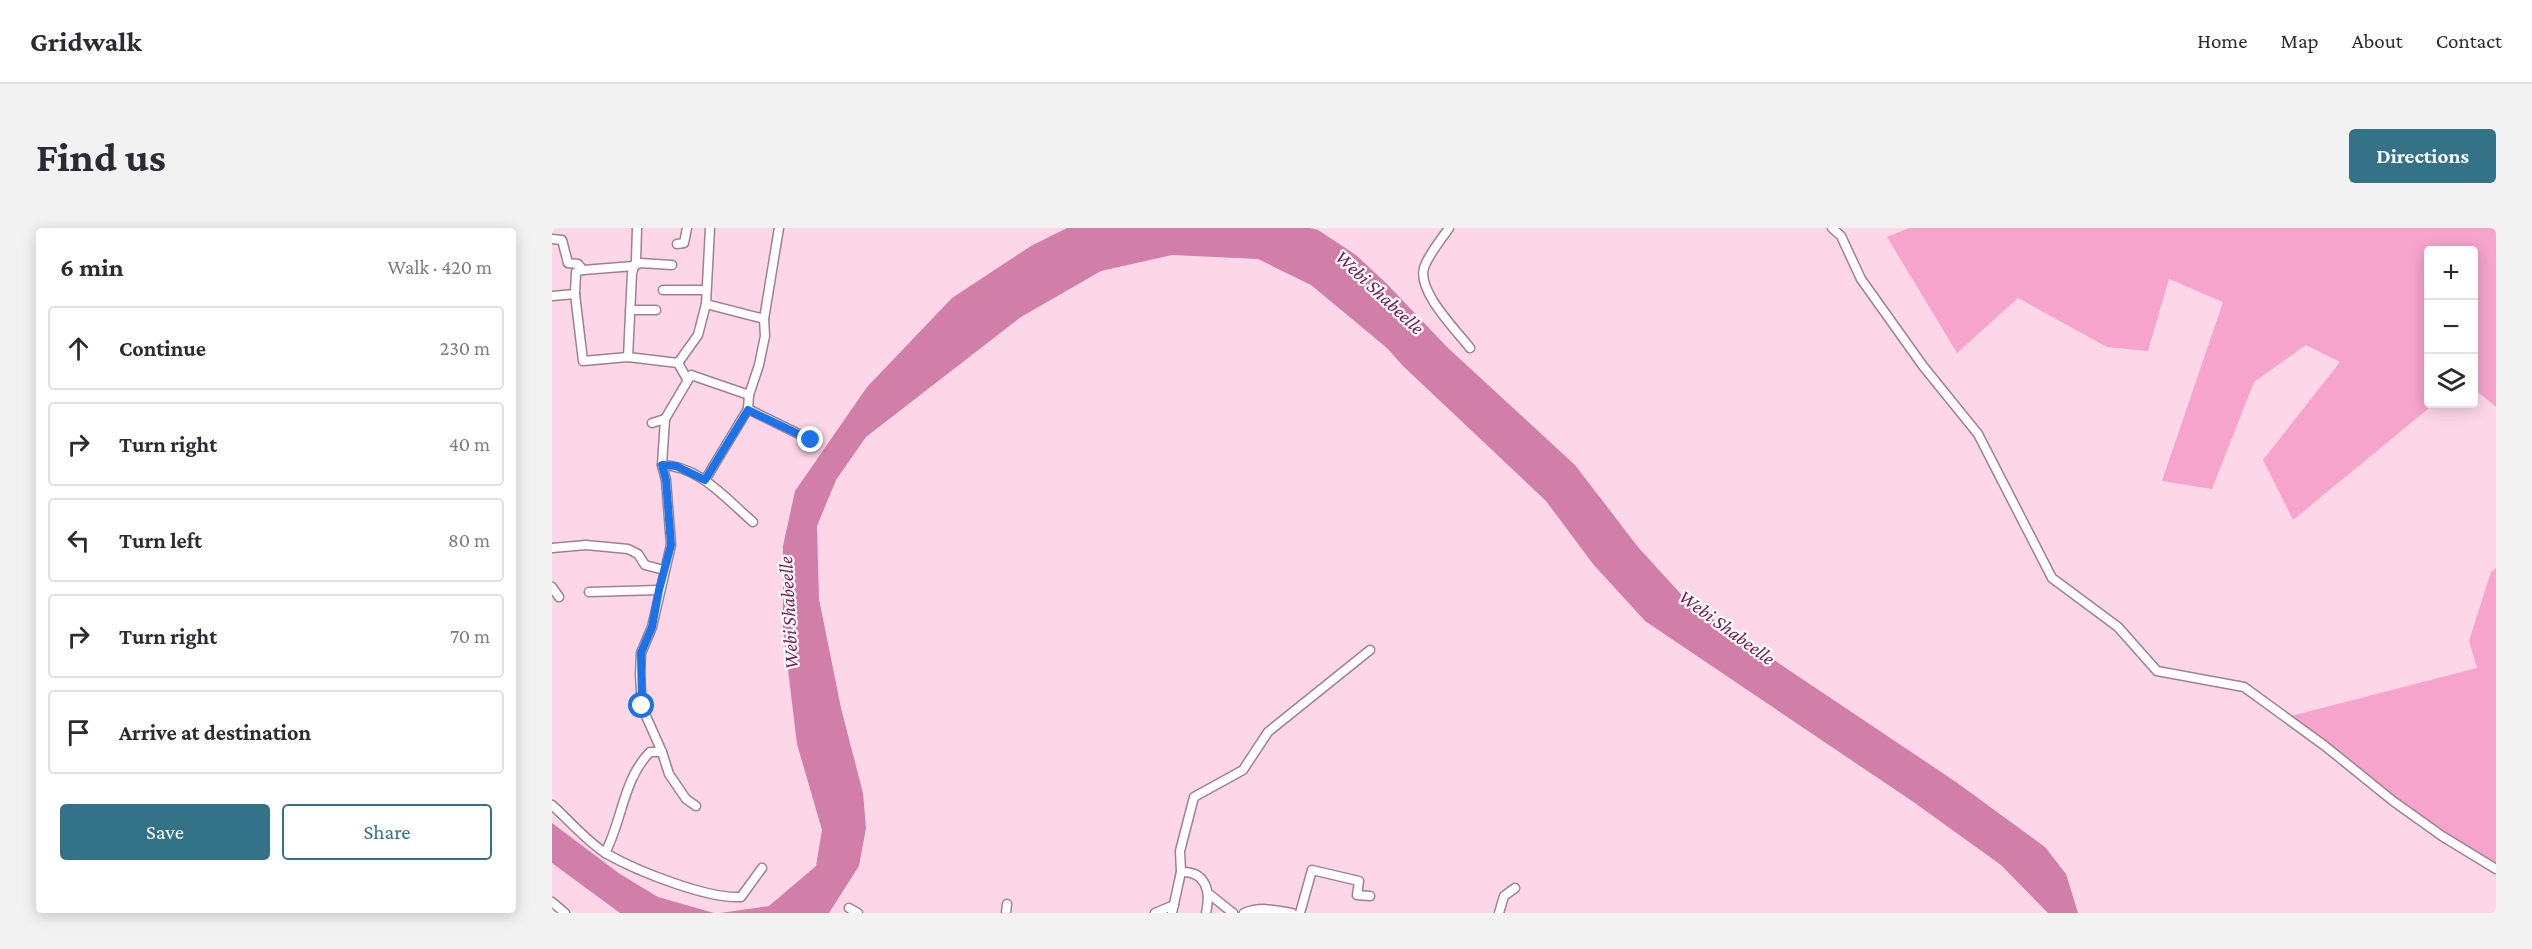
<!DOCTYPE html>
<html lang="en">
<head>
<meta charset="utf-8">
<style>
	:root { --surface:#fff; --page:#f2f2f3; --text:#2b2b33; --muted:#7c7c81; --line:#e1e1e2; --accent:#347288 }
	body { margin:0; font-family:"Crimson Pro",serif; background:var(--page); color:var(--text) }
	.controls { position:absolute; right:18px; top:18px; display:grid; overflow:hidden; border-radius:6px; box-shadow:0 3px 15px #0003 }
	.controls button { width:54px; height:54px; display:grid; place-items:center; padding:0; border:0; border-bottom:2px solid var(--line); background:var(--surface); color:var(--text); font:30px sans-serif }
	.stop { position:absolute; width:18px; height:18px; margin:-14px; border:4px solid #1a73e8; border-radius:50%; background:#fff }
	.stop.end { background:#1a73e8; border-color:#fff; box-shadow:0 2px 6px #0008 }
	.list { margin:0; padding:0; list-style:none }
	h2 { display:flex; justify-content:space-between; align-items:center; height:78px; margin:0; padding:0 24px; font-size:26px }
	h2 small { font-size:20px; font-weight:400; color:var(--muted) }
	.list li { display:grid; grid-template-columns:39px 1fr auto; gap:18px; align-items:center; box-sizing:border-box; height:84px; margin:0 12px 12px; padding:0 12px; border:2px solid var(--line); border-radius:6px }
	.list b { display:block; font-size:22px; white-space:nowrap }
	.list em { font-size:20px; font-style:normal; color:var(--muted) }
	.actions { display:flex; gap:12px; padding:18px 24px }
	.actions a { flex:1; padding:14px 0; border:2px solid var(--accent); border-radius:6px; text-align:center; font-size:21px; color:var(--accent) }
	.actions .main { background:var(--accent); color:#fff }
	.icon { flex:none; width:33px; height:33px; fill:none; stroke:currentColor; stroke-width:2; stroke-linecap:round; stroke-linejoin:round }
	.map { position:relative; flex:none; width:1944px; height:685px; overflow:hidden; border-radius:6px }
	header { display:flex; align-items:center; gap:36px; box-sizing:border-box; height:84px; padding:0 30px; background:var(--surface); border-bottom:2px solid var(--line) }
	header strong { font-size:28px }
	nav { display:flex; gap:33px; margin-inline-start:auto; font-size:21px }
	.intro { display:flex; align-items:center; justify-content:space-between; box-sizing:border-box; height:144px; padding:0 36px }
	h1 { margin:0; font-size:42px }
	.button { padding:15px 27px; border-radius:6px; background:var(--accent); color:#fff; font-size:21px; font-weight:700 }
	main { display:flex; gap:36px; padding:0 36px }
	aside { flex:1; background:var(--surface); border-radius:6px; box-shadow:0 3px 15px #0003 }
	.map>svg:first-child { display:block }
	.green { fill:#f6a4cc }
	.water { fill:#d17fa9 }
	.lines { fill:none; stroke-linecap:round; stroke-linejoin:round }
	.street-casing { stroke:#a27f8f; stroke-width:11 }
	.street { stroke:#fff; stroke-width:8 }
	.route { stroke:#1a73e8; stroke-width:8 }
	.labels { text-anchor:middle; stroke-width:4.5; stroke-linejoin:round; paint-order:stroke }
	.water-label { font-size:20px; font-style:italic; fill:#781852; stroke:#fff }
</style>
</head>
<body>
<header>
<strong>Gridwalk</strong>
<nav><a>Home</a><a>Map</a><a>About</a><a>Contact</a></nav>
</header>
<div class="intro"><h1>Find us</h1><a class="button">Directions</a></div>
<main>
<aside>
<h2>6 min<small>Walk · 420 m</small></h2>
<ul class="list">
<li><svg class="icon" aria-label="ahead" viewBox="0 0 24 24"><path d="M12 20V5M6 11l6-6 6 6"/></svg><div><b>Continue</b></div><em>230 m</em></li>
<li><svg class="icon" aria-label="right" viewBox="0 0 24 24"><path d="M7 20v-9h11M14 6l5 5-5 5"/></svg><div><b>Turn right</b></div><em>40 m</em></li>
<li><svg class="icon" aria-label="left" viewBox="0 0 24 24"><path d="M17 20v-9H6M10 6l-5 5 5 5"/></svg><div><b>Turn left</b></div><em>80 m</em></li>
<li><svg class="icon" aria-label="right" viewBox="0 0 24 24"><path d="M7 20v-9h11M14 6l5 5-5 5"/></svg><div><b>Turn right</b></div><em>70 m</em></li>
<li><svg class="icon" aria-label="arrive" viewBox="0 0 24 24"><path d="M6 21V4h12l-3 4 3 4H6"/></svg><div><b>Arrive at destination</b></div></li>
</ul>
<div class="actions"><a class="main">Save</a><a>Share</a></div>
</aside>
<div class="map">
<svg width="1944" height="685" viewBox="0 0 1944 685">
	<rect width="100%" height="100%" fill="#fdd7e8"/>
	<!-- green -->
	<g class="green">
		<path d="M1357,0H1944V179L1922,161V22H1876V176H1882L1741,292L1711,232L1788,134L1754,117L1702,154L1660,261L1610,253L1671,74L1617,51L1596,123L1555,119L1466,70L1405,125L1335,9Z"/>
		<path d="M1944,340V641L1890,608L1735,489L1925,440L1917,413L1939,344Z"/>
	</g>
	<!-- water -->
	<g class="water">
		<path d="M515,0H758L766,2L804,27L835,56L896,120L1023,237L1086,319L1137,375L1404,554L1493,619L1514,646L1526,685H1496L1449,637L1360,573L1093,393L1041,336L994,273L851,138L835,120L759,57L706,31L620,27L549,43L469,89L314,209L284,252L265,298L267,371L289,480L311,565L314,600L307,638L277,685H168L217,678L264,638L270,602L245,516L231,400V318L243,263L315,159L400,70L479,18Z"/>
		<path d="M0,595L68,646L106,669L162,685H68L0,635Z"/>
	</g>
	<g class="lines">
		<!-- street casing -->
		<g class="street-casing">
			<g id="street">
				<path d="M897,0C889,12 876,27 872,40C865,63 904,102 918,120"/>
				<path d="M1280,0L1289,8L1309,51L1371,138L1426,206L1500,350L1566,399L1605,443L1692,459L1773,518L1841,573L1890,608L1944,641"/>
				<path d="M0,11L10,12L16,35L26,36L31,42"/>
				<path d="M125,16L132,15L135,0"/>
				<path d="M111,62H154"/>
				<path d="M23,66L31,133L76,129L126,135"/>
				<path d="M0,68L23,66L24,44L31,42L82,38L88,35L120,37"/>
				<path d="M154,76L212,91"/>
				<path d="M78,82H104"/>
				<path d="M76,129L80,45L84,33L85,0"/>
				<path d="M126,135L146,107L154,76L158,0"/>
				<path d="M126,135L135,151"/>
				<path d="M196,181L259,212"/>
				<path d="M100,195L113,191"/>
				<path d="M110,237C148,238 174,271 201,294"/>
				<path d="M153,252L196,181L197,167L207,137L213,108L212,91L227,0"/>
				<path d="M0,320L34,317L76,321L86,326L93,337L112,342"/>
				<path d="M0,359L7,369"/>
				<path d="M37,364L107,362"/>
				<path d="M0,577C16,591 36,615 55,626C85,643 155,671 189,669L210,640"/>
				<path d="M144,578L134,571L117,546L110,524L90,479L88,447L89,425L100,399L119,317L114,252L110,237L113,191L139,147L197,167"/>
				<path d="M53,625C70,594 71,551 98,524H110"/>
				<path d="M629,644C654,643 659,663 654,685"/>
				<path d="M657,666L681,685"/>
				<path d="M0,674L13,685"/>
				<path d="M297,680L306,685"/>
				<path d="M454,685L455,676"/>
				<path d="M603,685L622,677"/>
				<path d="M620,685L629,644L628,623L642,569L691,542L716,504L818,422"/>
				<path d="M692,685C709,678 723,682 740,685"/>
				<path d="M748,685L760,642L807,653L805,667L818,668"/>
				<path d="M947,685L952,668L963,660"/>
			</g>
		</g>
		<!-- street -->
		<use href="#street" class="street"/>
	</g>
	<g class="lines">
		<!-- route -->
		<path class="route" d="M90,478L89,425L100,399L107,362L119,317L114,252L110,237L124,238L153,252L196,182L259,212"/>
	</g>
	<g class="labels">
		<!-- water labels -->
		<g class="water-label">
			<text transform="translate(828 64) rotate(43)" y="7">Webi Shabeelle</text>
			<text transform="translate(236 385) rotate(-93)" y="7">Webi Shabeelle</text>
			<text transform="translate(1175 399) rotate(36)" y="7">Webi Shabeelle</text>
		</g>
	</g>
</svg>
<div class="controls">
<button>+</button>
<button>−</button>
<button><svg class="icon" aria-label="layers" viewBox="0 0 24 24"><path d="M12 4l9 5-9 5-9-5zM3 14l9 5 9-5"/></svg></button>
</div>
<div class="stop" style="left:90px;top:478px"></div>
<div class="stop end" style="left:259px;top:212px"></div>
</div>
</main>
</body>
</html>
